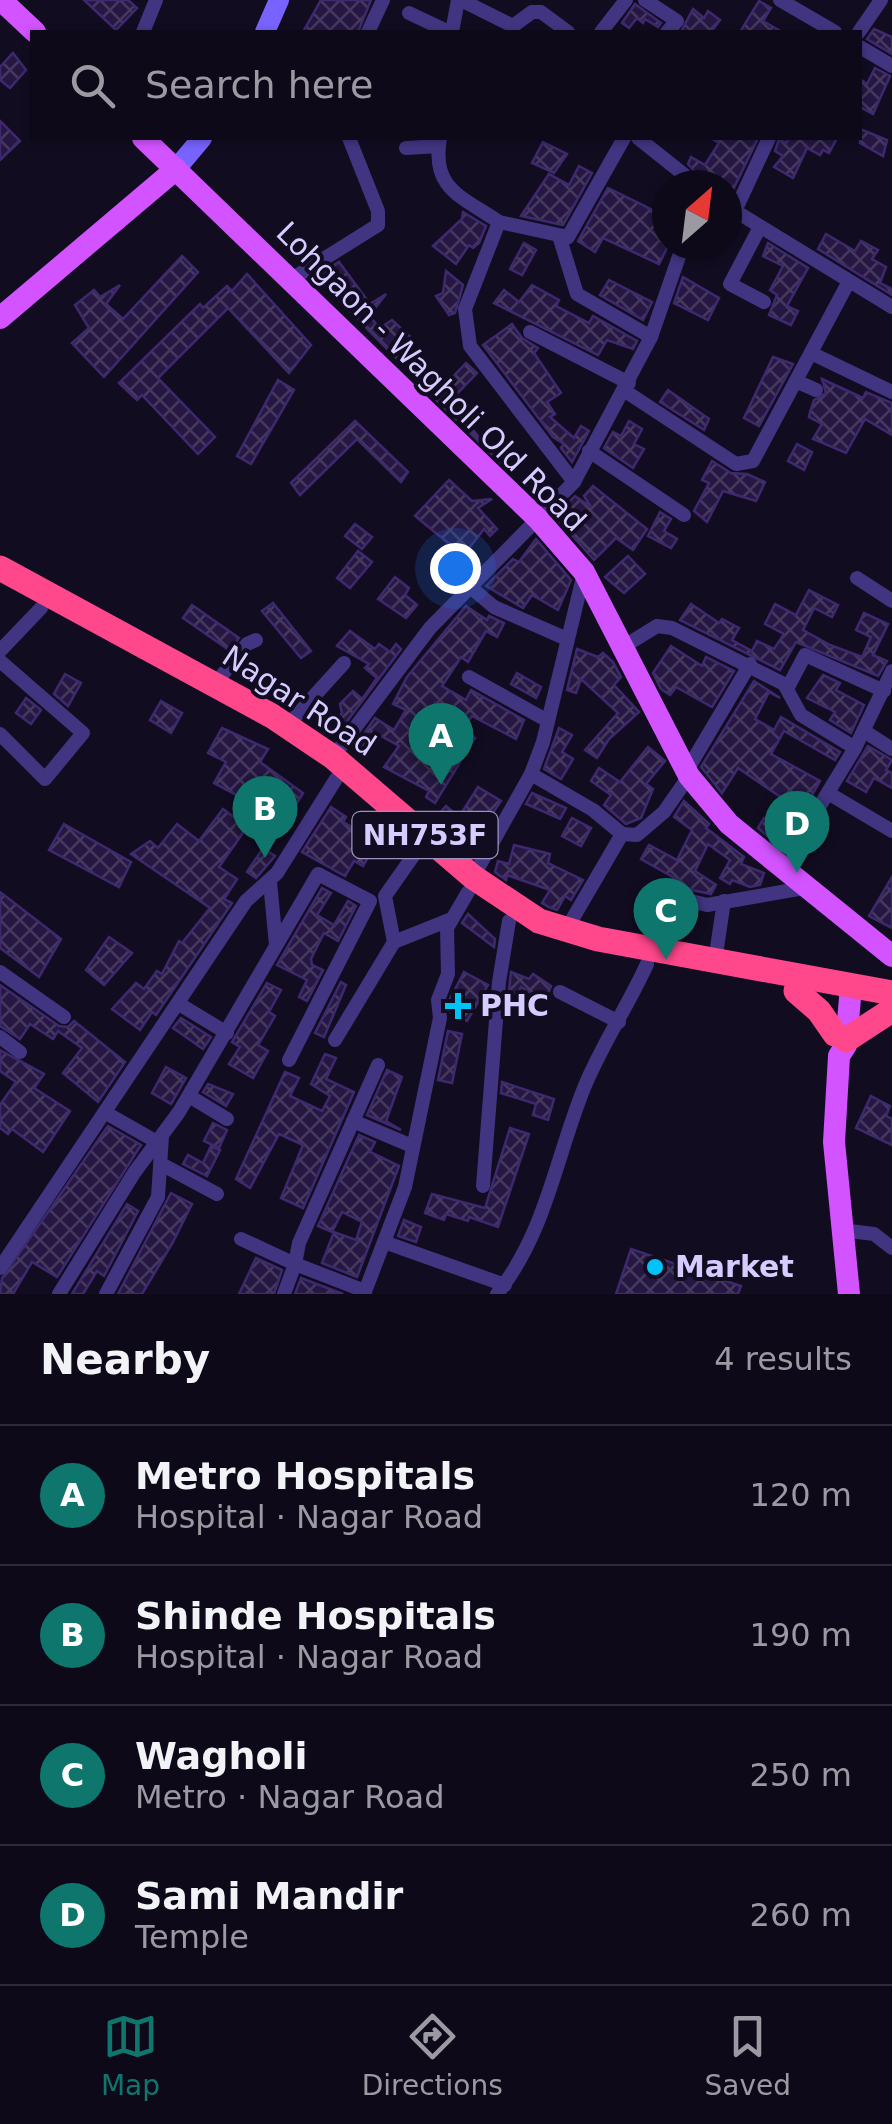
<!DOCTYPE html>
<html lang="en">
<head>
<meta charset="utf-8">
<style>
	:root { --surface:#0e0919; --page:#1c1726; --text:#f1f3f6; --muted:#9b9aa2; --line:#2e2a38; --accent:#0f766e }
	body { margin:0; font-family:"DejaVu Sans",sans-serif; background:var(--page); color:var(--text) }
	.compass { position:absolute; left:652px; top:170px; width:90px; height:90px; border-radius:50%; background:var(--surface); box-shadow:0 2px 8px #0004; rotate:28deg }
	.you { position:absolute; left:455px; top:568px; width:35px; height:35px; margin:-25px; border:8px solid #fff; border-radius:50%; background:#1a73e8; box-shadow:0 0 0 15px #1a73e833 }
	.badge { display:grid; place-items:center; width:65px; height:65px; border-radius:50%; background:var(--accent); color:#fff; font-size:32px; font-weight:700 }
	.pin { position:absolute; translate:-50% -82px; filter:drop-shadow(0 2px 5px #0008) }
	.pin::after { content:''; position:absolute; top:52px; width:35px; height:30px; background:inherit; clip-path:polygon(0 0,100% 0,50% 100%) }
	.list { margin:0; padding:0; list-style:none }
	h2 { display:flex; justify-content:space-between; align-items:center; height:130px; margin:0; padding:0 40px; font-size:42px }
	h2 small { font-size:32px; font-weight:400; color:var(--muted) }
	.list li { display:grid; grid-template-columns:65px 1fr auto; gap:30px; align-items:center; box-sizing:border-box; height:140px; padding:0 40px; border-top:2px solid var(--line) }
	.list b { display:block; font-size:38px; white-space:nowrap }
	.list p { margin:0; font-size:32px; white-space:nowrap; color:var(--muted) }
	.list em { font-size:32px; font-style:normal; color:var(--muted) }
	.icon { flex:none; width:55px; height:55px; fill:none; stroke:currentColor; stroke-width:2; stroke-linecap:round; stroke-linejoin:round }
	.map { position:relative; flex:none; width:892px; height:1294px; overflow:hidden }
	.search { position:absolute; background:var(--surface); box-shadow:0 2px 8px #0004; left:30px; right:30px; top:30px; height:110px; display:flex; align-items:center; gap:25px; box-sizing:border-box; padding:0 35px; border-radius:0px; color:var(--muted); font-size:38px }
	.sheet { height:690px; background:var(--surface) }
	nav { display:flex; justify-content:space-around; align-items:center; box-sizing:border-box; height:140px; border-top:2px solid var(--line); background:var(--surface); font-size:28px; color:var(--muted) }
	nav a { display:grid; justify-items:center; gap:5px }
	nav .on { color:var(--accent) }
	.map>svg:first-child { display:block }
	.building { fill:url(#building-cross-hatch); stroke:#3e296f; stroke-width:2.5; fill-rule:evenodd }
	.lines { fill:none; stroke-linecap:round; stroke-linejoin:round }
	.street { stroke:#413581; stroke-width:14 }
	.secondary { stroke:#7863ff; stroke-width:20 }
	.primary { stroke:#d253ff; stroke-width:22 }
	.highway { stroke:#ff478b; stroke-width:25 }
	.poi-dot { fill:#00c3f7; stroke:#120c21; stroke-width:4 }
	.labels { text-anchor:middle; stroke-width:8; stroke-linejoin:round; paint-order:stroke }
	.shield { fill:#120c21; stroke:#9c92bc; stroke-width:2.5 }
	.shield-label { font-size:28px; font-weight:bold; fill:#d7ccff }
	.street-label { font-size:30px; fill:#d7ccff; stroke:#120c21 }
	.poi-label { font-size:30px; font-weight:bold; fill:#d7ccff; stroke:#120c21; text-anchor:start }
</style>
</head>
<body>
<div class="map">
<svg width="892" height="1294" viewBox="0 0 892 1294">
	<defs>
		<pattern id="building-cross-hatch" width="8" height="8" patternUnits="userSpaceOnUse" patternTransform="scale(2.5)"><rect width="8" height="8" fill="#251742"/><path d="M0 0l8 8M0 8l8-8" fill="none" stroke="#44385e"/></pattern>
	</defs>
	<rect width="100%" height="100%" fill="#120c21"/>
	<!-- building -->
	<g class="building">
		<path d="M84,0H128L137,8L116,30Z"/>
		<path d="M321,0H371L358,32H303Z"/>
		<path d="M759,1L771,8L763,21L782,32H740Z"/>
		<path d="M635,4L661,23L658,27L645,19L643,23L637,18L629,28L622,23Z"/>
		<path d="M693,9L704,18L708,11L720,20L711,32H681Z"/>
		<path d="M874,29L892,37V54L867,39Z"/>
		<path d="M13,53L26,70L10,88L0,80V67Z"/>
		<path d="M875,68L890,76L873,114L860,107V79L867,84Z"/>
		<path d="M0,121L20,141L0,160Z"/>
		<path d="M860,129L887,140L883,156L860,143Z"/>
		<path d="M711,138H758L731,194L727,185H707L688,164L691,157L705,165L719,143Z"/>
		<path d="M789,138H837L829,153L823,150L820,155L807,148L793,178L774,167L783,156L775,151L779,139L786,143Z"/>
		<path d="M543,142L567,154L554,173L532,163Z"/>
		<path d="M579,166L592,173L563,225L521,216L549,174L569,185Z"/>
		<path d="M608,188L657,212L667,188V248L659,264L603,238L595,252L578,241Z"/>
		<path d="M463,212L486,226L479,243L473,248L469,245L456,264L433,246L462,219Z"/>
		<path d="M826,234L855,251L861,241L878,250L872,259L886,267L880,283L892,289V295L818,249Z"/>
		<path d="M524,243L536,250L522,275L510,269Z"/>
		<path d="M768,243L808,268L787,306L798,311L791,325L769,315L777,295L770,290L783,266L763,256Z"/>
		<path d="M182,256L198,272L104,377L72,343L89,328L75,305L94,290L100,297L120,285L106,304L123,319Z"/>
		<path d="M339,262L370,304L386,294L369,316L380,328L392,320L415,341L408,349L446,384L466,363L477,373L449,402L502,464L418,382L401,357L398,360L324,285L320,288L312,279Z"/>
		<path d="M446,271L463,285L455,313L449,315L436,296L443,293Z"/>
		<path d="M247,274L311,345L289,373L228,308L158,378L215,437L198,454L142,395L137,400L119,383L200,304L203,308L227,286L232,291Z"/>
		<path d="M683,277L719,298L708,320L674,303Z"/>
		<path d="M609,280L652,302L643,320L600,295Z"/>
		<path d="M532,285L559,300L556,306L589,323L593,316L637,341L633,349L607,340L598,355L494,303L504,290L519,302Z"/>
		<path d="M512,324L522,338L538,348L534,353L561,393L547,402L555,414L550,417L574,438L581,426L589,431L572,462L561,448L564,444L553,437L483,345Z"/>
		<path d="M773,357L793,364L759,426L744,418Z"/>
		<path d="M822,379L863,398L866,392L892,403V435L865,419L846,453L813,439L822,424L809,417L810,412L814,400L826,393Z"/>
		<path d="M278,380L294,390L251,464L237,456Z"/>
		<path d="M668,390L709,419L704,430L660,402Z"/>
		<path d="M355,421L408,472L401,482L357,439L300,495L291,483Z"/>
		<path d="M629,421L642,429L634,444L644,449L633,468L604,448L613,432L621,436Z"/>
		<path d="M797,444L812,452L804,470L788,461Z"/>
		<path d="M712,461L731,473L747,474L765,482L756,501L723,491L707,522L694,511L709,483L702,480Z"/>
		<path d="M449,480L472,501L492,499L478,508L497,529L490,536L484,529L451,571L440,562L453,547L415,516Z"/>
		<path d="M593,486L647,529L633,550L616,538L594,560L555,516L575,496L591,507L584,496Z"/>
		<path d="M660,512L671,519L664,531L677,539L671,548L648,536Z"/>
		<path d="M355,524L372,537L362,549L345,536Z"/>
		<path d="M536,539L571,580L558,610L532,595L523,608L486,586L513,559L519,562Z"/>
		<path d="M358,551L372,562L350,588L337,578Z"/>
		<path d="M628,556L645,574L624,593L605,577Z"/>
		<path d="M395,577L409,588L405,595L417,605L406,618L378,599Z"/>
		<path d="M809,590L838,605L832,617L814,608L803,630L830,645L862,657L871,637L856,630L864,613L888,624L873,655L887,661L878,676L796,642L780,670L680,620L691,604L719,623L722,619L739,628L732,640L752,651L757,641L774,649L784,634L765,624L775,604L796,615Z"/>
		<path d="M273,603L311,651L301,658L262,611Z"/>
		<path d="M192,605L239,638L229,650L183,618Z"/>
		<path d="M466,606L487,620L489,616L504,623L497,637L486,631L468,662L461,657L442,686L466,700L471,690L524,720L516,739L472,716L461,731L475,738L435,803L426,797L429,791L384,767L399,746L381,736L371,751L358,742L375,718L394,730L406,710L393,704L407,677ZM435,703L453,715L443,730L426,720ZM429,738L445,748L433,766L418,757Z"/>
		<path d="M350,631L375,649L379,644L390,652L396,644L401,649L342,728L335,722L342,713L340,704L353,691L362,699L377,678L365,668L369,664L337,646Z"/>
		<path d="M671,646L702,666L706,657L734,671L712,707L676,687L670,695L661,689L653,673Z"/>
		<path d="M577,649L598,657L603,653L613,662L621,677L614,685L639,712L609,739L597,758L585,750L618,713L581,679L576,693L567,690Z"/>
		<path d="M517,673L541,687L536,698L511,684Z"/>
		<path d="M65,674L81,683L68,706L54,694Z"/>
		<path d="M823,675L840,683L836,690L864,705L851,733L830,720L835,712L807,698Z"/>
		<path d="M754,681L780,698L769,692L755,719L774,730L781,717L840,752L835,760L784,731L771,754L820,781L802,813L796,810L772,840L758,828L764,818L768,821L782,798L738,768L722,793L701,767Z"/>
		<path d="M26,698L41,710L31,724L16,713Z"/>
		<path d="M161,701L182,713L171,733L150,720Z"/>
		<path d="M222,728L268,749L260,762L303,793L280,831L265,821L268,816L257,806L214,783L226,762L208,753Z"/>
		<path d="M559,728L572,735L562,752L573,759L561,779L544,769Z"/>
		<path d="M868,746L892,760L886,770L892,773V788L874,778L866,792L847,781Z"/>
		<path d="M648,747L665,761L646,784L653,789L641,818L626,824L604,805L611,795L591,781L599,768L620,782Z"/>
		<path d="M478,787L501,801L482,829L470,821L460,833L438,815L446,806L459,817Z"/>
		<path d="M532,793L566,808L560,819L526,804Z"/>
		<path d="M684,801L709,824L706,828L744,857L741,864L764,873L760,885L750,887L732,880L730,884L720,878L730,860L708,844L695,871L716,885L711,894L682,888L676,884L678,880L641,859L649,845L677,860L692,830L674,817Z"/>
		<path d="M331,807L346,817L343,822L377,842L363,866L354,861L345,876L302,852Z"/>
		<path d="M223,809L247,827L219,867L237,879L224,899L232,903L156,1015L152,1012L140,1030L112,1009L136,983L144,989L157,971L162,974L179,941L182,943L210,908L131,854L150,841L158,848L177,824L199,841Z"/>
		<path d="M572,818L591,828L581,846L562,836Z"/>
		<path d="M64,824L131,862L119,887L49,850Z"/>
		<path d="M514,845L550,854L548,863L583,880L571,900L565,896L557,910L549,907L542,903L550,890L507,875L506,880L495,872L498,861L509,864Z"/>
		<path d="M263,848L275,856L256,878L247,872Z"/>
		<path d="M892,877V928L869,916Z"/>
		<path d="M322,888L331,893L317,915L334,925L348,901L356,906L338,941L324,933L311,959L312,965L323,970L307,1001L299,997L307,980L277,965Z"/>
		<path d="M0,892L61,939L39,977L0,948Z"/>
		<path d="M468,914L495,939L494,947L462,923Z"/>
		<path d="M109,937L132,953L104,985L86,970Z"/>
		<path d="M464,972L488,985L467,1021L450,1012L449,1001Z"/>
		<path d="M511,972L529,979L533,974L551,986L545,1002L521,987L517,995L509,990Z"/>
		<path d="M341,982L346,985L324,1037L315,1033Z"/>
		<path d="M267,983L281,990L269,1012L275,1016L258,1045L268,1051L253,1078L229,1064L240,1047L232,1042Z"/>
		<path d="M0,985L59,1026L68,1027L74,1021L125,1062L98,1102L63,1073L82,1048L58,1031L53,1039L30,1024L20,1039L0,1026Z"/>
		<path d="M181,1018L211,1037L203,1049L173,1028Z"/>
		<path d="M448,1031L462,1034L452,1083L438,1080Z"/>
		<path d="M0,1050L44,1074L34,1088L70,1111L43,1152L12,1129L8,1134L0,1128V1105L16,1082L0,1071Z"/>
		<path d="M325,1054L336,1058L326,1079L354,1092L303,1208L281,1198L303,1145L279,1134L250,1188L236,1179L285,1072L299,1078L290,1096L322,1111L330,1096L311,1084Z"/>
		<path d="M166,1067L186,1078L171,1104L152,1093Z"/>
		<path d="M387,1070L402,1077L386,1121L401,1130L367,1115Z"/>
		<path d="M502,1082L554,1099L548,1120L533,1115L536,1104L501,1093Z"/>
		<path d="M208,1084L233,1094L226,1106L203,1092Z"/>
		<path d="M871,1096L890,1106L886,1116L892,1119V1145L856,1128Z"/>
		<path d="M213,1123L227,1130L219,1148L204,1141Z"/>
		<path d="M108,1126L141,1145L57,1277L32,1262L13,1294H0L2,1278Z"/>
		<path d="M510,1128L529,1134L498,1227L469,1217L468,1221L446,1214L444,1220L425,1213L432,1194L485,1208Z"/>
		<path d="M359,1135L375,1142L370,1152L399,1166L357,1277L322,1263L334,1232L356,1240L362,1222L342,1212L332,1232L318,1226Z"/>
		<path d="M211,1146L220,1150L207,1176L183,1164L188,1155L203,1163Z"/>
		<path d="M171,1193L192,1204L173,1242L142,1294H118Z"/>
		<path d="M127,1204L138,1211L104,1276L97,1271L83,1294H72Z"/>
		<path d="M404,1220L421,1227L416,1242L398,1236Z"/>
		<path d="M631,1249L741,1286L738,1294H616Z"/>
		<path d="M256,1258L282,1270L274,1294H239Z"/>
		<path d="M301,1278L343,1294H295Z"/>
	</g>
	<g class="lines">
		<!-- street -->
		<g class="street">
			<path d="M461,0L513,26L532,12H541L568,32"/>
			<path d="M645,0L677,21L667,32"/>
			<path d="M780,0L835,32"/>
			<path d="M409,13L449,32"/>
			<path d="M143,32L156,0"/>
			<path d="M368,32L383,0"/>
			<path d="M452,32L458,0"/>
			<path d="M601,32L626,0"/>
			<path d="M859,32L881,0"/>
			<path d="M860,47L892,66"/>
			<path d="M440,138C431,189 461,196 499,222L465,309L470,346L574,482L651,337L683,245"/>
			<path d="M638,138L697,185"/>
			<path d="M406,148L439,146"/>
			<path d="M727,206L892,307"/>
			<path d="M735,211L769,138"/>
			<path d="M499,222L568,237L624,138"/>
			<path d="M760,227L730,284L764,302"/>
			<path d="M560,239L577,294L651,337"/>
			<path d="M290,280L378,225V211L349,138"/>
			<path d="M530,332L629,383"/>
			<path d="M813,354L892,392"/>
			<path d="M798,382L816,390"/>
			<path d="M625,391L736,464L753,461L848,283"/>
			<path d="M589,451L684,515"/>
			<path d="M857,578L892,601"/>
			<path d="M468,585L494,607L567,639"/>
			<path d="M623,647L657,626L672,628L784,684L801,715L855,748"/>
			<path d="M0,651L41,608"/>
			<path d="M0,661L83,733L45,779L0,734"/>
			<path d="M469,677L548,721"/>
			<path d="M215,684L247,644L256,640"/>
			<path d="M788,687L805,655L884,691"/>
			<path d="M287,726L344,663"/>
			<path d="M864,731L892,749"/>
			<path d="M333,757L430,628L574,482"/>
			<path d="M686,772L750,664"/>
			<path d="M531,774L593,810L622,834L566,930"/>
			<path d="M828,793L892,831"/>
			<path d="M622,834L637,835L664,812L689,776"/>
			<path d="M782,868L855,748L892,671"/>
			<path d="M473,877L531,774L543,742L584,573"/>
			<path d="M270,882L276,945"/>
			<path d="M663,894L707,905L810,887"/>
			<path d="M394,942L385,896L418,849"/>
			<path d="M715,961L724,901"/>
			<path d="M0,972L64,1017"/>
			<path d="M560,992L619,1022"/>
			<path d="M179,1004L227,1033"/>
			<path d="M0,1037L20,1052"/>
			<path d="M335,1040L394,942L449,920"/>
			<path d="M189,1096L227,1119"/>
			<path d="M106,1113L157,1142"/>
			<path d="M353,1121L412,1146"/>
			<path d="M161,1164L217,1194"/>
			<path d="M483,1186L499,982L509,921"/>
			<path d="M842,1230L874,1234L892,1248"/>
			<path d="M241,1239L295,1264L284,1294"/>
			<path d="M384,1242L505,1285"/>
			<path d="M0,1268L246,901L277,873L336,779"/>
			<path d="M365,1291L295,1264L299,1243L378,1065"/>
			<path d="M59,1294L134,1173L179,1112L318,874L370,901L289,1060"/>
			<path d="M106,1294L158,1197L162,1136"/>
			<path d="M364,1294L405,1187L440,1018L438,1000L448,974L447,928L468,892"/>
			<path d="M497,1294C546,1232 555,1160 584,1088C601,1046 628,1006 647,964"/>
		</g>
		<!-- secondary -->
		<g class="secondary">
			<path d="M265,32L279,0"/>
			<path d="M176,169L202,138"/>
		</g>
		<!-- primary -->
		<g class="primary">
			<path d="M1,0L35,32"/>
			<path d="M143,138L538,519L584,572L689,776L729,824L892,956"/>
			<path d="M0,318L176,169"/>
			<path d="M849,1294L834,1142L839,1056L846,1045L851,986"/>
		</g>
		<!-- highway -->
		<g class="highway">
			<path d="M0,568L272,716L333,757L473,877L539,921L598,939L892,993"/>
			<path d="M796,991L819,1011L835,1034"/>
			<path d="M846,1040L892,1010"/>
		</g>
	</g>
	<!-- markers -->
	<g class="poi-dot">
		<path d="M453 991h10v10h10v10h-10v10h-10v-10h-10v-10h10z"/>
		<circle cx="655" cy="1267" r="10"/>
	</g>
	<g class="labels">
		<!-- shield labels -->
		<rect class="shield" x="352.5" y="812" width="145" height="46" rx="8"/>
		<g class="shield-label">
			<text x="425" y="845">NH753F</text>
		</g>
		<!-- street labels -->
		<g class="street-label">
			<text transform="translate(431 377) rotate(45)" y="10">Lohgaon - Wagholi Old Road</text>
			<text transform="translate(299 701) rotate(33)" y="10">Nagar Road</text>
		</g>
		<!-- poi labels -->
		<g class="poi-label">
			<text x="480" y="1016">PHC</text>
			<text x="675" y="1277">Market</text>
		</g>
	</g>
</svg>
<svg class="compass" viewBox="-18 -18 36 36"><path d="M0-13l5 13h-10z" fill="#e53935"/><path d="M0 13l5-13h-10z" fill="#9b9aa2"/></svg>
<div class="you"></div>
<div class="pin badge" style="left:441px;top:785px">A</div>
<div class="pin badge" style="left:265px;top:858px">B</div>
<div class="pin badge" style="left:666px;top:960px">C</div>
<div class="pin badge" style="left:797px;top:873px">D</div>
<div class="search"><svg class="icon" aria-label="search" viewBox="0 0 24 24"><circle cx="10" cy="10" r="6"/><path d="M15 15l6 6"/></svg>Search here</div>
</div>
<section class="sheet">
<h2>Nearby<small>4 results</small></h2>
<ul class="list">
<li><span class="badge">A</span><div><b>Metro Hospitals</b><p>Hospital · Nagar Road</p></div><em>120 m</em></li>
<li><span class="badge">B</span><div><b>Shinde Hospitals</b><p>Hospital · Nagar Road</p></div><em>190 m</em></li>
<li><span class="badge">C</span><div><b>Wagholi</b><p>Metro · Nagar Road</p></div><em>250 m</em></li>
<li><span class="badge">D</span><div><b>Sami Mandir</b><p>Temple</p></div><em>260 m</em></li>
</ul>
</section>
<nav>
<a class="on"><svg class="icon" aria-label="map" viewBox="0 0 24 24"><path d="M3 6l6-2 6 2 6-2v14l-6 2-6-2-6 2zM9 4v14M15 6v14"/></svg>Map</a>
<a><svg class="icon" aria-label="directions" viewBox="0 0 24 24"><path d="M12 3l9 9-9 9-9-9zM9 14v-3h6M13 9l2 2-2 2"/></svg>Directions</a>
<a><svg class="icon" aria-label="saved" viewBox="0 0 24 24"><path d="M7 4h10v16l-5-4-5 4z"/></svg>Saved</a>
</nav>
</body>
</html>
